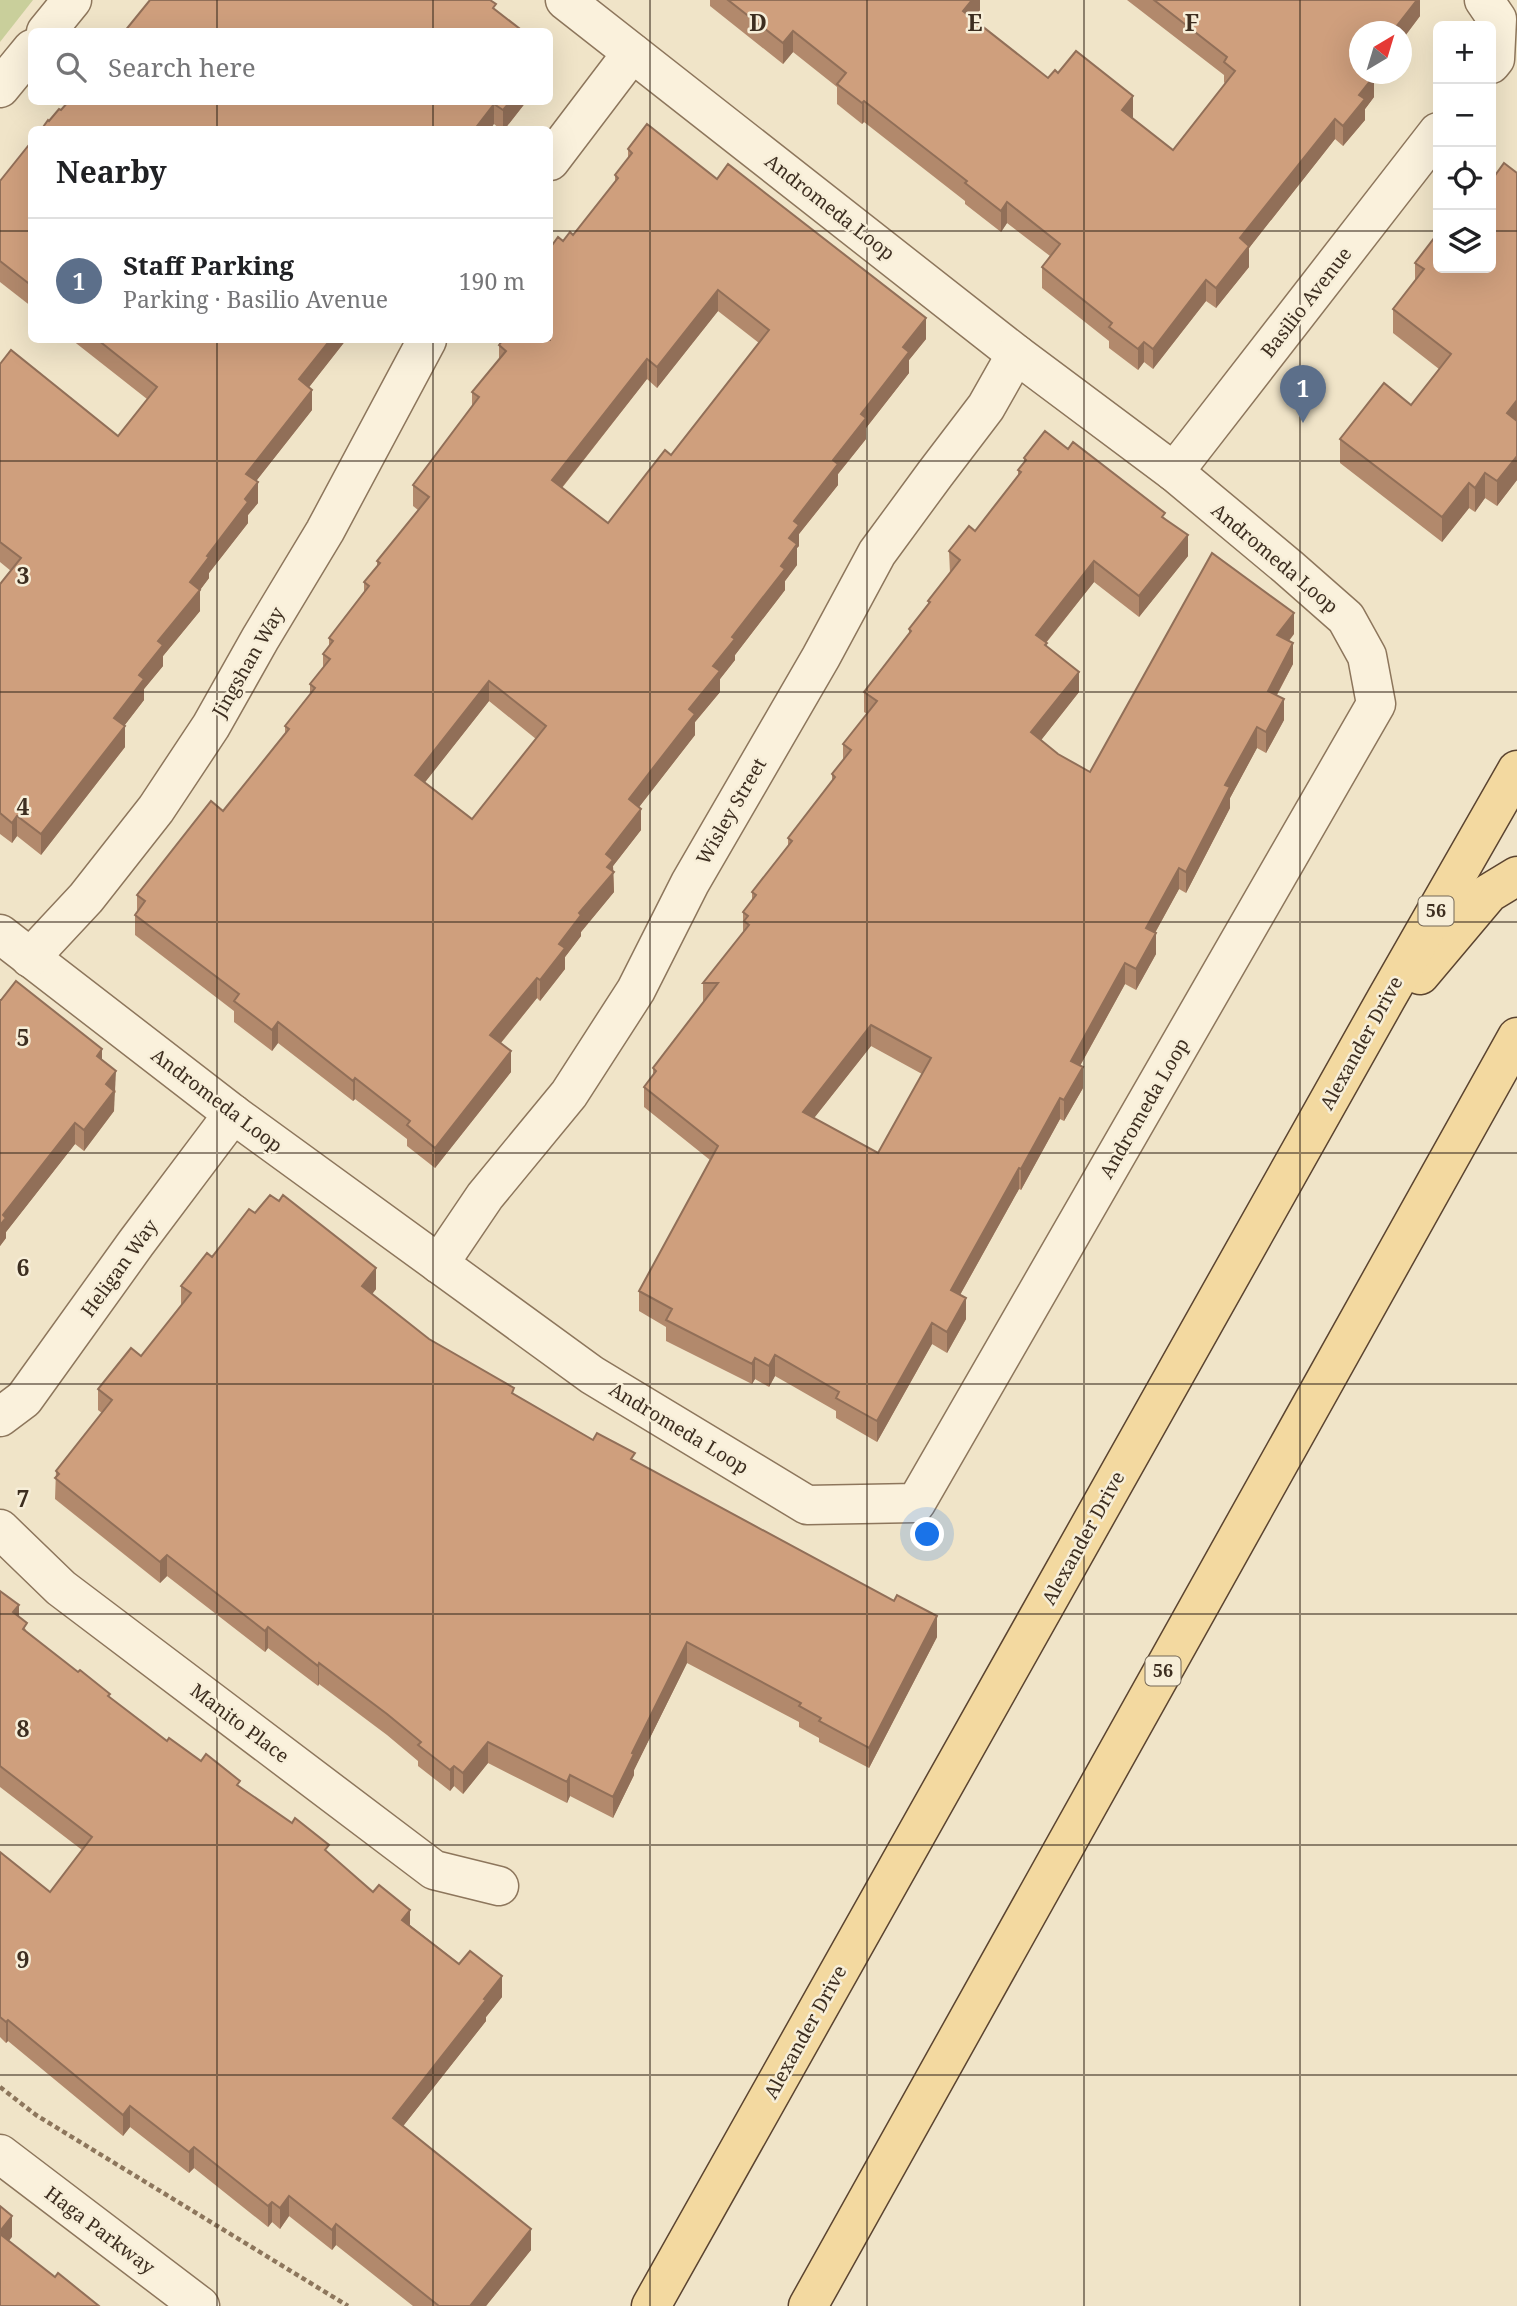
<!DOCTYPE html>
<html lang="en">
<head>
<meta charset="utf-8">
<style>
	:root { --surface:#fff; --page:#f6f6f6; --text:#202124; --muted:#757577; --line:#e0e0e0; --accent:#1a73e8 }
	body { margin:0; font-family:"Noto Serif",serif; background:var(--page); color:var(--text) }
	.controls { position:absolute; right:21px; top:21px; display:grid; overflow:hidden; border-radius:10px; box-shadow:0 7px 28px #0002 }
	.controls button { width:63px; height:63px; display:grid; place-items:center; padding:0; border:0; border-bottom:2px solid var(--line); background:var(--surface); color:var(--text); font:35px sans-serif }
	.compass { position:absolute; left:1349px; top:21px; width:63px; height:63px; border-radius:50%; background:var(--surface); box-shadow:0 7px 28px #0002; rotate:38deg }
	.you { position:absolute; left:928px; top:1535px; width:24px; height:24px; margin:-18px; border:5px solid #fff; border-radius:50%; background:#1a73e8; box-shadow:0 0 0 10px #1a73e833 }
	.badge { display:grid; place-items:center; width:46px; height:46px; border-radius:50%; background:var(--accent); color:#fff; font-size:23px; font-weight:700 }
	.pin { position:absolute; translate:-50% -58px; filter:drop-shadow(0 2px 4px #0008) }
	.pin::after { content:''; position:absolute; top:37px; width:24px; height:21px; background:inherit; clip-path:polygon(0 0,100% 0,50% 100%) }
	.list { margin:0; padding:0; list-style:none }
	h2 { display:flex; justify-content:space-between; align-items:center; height:91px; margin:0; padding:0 28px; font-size:30px }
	h2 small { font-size:23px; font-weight:400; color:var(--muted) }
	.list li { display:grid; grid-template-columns:46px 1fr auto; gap:21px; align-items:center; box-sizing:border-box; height:126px; padding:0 28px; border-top:2px solid var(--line) }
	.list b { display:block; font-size:26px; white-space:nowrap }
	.list p { margin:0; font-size:23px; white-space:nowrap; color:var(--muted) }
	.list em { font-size:23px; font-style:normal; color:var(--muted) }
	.icon { flex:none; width:38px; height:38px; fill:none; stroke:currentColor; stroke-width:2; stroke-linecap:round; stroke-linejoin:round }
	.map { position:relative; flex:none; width:1517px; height:2306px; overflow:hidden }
	.search { position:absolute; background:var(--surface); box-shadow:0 7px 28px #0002; left:28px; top:28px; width:525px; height:77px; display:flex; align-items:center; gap:18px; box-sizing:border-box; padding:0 24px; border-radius:10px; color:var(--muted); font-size:26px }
	.panel { position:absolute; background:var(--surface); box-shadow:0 7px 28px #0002; left:28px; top:126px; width:525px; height:217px; border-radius:10px }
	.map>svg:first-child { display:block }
	.green { fill:#c9cf9b }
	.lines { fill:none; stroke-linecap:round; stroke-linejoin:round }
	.minor-casing { stroke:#8d765c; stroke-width:41 }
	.major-casing { stroke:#5b4430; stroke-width:41 }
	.path { stroke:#8d765c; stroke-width:4.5; stroke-dasharray:5 3.5; stroke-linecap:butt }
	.minor { stroke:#faf1dc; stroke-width:38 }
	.major { stroke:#f3d9a0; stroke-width:38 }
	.wall { fill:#b2896c; fill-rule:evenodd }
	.shaded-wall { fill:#916f58 }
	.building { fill:#cf9f7d; stroke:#916f58; stroke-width:2; fill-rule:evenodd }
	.grid { fill:none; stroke:#3d2e20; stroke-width:2; stroke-opacity:0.55 }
	.labels { text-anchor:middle; stroke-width:5; stroke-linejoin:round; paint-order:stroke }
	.shield { fill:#f7eed8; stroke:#756857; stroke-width:2 }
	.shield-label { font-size:18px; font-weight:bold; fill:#3d2e20 }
	.street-label { font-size:19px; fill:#3d2e20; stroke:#f7eed8 }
	.grid-label { font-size:23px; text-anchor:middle; font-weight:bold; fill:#3d2e20; stroke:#f7eed8; stroke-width:5; stroke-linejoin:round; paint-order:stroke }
</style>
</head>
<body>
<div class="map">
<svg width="1517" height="2306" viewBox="0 0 1517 2306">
	<rect width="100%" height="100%" fill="#f0e4c8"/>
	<!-- green -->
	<path class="green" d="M0,0H33L0,42Z"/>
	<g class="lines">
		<!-- minor casing -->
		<g class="minor-casing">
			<g id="minor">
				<path d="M1484,0L1497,19L1495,59L1491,64"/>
				<path d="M46,32L72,0"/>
				<path d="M0,88L32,49"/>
				<path d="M550,161L632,53"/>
				<path d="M1174,472L1438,132"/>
				<path d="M0,934L233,1114L592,1375L807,1505L916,1503L1376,704L1367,656L1346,618L1288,567L1174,472L1016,354L565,0"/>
				<path d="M30,958L86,898L156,809L211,726L260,639L325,531L427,340"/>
				<path d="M439,1264L485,1196L569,1094L636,990L690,883L821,657L877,553L935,474L986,407L1016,354"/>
				<path d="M0,1417L24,1399L136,1243L233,1114"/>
				<path d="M0,1529L61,1588L434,1870L499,1886"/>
				<path d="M0,2154L200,2306"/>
			</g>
		</g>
		<!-- major casing -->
		<g class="major-casing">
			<g id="major">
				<path d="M1420,975L1489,893L1517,876"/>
				<path d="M651,2306L1386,999L1517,770"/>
				<path d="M808,2306L1517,1037"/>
			</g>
		</g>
		<!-- path -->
		<path class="path" d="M0,2087L36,2115L348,2306"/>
		<!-- minor -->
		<use href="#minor" class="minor"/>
		<!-- major -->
		<use href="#major" class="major"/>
	</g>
	<!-- wall -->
	<g class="wall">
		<path d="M710,0H980V10L973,19L1048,78L1058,73L1133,117L1132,118L1173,150L1225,84L1224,82V75L1127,0H1420V16L1402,40V32L1360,74H1375L1373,75L1374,97L1365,109V120L1343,146L1335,139L1249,248V267L1216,308L1206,301L1153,369L1144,362L1138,370L1109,348V341L1042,288V267L1050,256L1007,223L1001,232L965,204V201L864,122L862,124L837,104V87L793,52L783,64L710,6Z"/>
		<path d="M526,102L504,130H501L494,124L49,121L61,110Z"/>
		<path d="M32,141V307L0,282V181Z"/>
		<path d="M628,149L717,179L926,339L909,360V373L866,428V439L838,474V485L799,534V546L797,548V565L785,581V590L735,655V660L720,679V692L695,722V735L639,807L641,830L613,866L614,892L581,932V936L565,957V969L540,1001L537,998L501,1043L511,1072L435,1168L407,1146V1139L355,1099L353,1101L278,1043L272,1051L234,1022V1011L135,935V915L137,912V895L223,811L285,734V726L310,694V684L323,668V654L329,646V638L364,592V582L377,566V561L418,510L413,506V485L472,406V392L499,360V340H550L563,241L573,235L615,182V175L628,159ZM718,311L759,343L671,455L608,523L562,488L647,379L657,388ZM489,701L536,739L472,819L425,782Z"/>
		<path d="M1517,173V480L1497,506L1485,498L1475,512L1469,508L1442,542L1340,463V439L1411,405L1439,369L1393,333V309L1415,280V263Z"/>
		<path d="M72,340H346L309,387L312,410L256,481L258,503L248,515V523L209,573V578L200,590V611L163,656V666L144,689V700L124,726L125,747L41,855L17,836L12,843L0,834V584L11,571L0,562V364L118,436L147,399Z"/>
		<path d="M1068,449L1165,518L1188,556L1139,617L1094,582L1046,643L1047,646L1079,692L1041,740L1058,754L1090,772L1294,634L1289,641L1293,664L1277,695L1284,720L1266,753L1257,748L1230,798V808L1186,893L1179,889L1155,933L1156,954L1136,990L1125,984L1080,1066L1083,1088L1064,1121L1060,1119L1021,1190L1019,1189L960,1295L966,1319L947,1353L932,1344L877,1442L836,1418V1411L775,1376L769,1387L755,1379L752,1384L666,1341V1327L639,1311V1291L710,1160L644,1107V1087L653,1075V1068L703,1003V983L743,932V912L752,901V892L788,846V838L832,782V774L843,760V744L867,714L864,712V692L909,635V629L928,604V601L950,573L949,551L975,531L1018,476V470L1024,462V458ZM871,1046L922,1074L878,1153L814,1118Z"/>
		<path d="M0,1000L102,1060L116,1092L114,1094V1111L84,1151L75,1144L6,1232V1238L0,1246Z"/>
		<path d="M255,1213L376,1289L372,1294L429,1339L514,1395L593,1440L635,1461L937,1637L869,1768L819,1742V1738L799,1727V1722L687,1663L634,1770V1775L613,1818L570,1796L567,1803L488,1763L463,1794L454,1786L450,1791L418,1766V1761L387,1735L319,1684L318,1686L268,1648L265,1652L167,1576L160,1583L55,1499L56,1471L102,1413L98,1410V1389L141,1356L181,1306V1286Z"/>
		<path d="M0,1591L19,1617L27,1632L110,1698L167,1741L201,1761L240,1787L329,1854L410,1925L502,1997L486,2017V2021L403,2126L531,2250L486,2306H413L336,2245L332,2250L289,2216L280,2229L272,2222L268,2227L194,2168L189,2173L130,2127L123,2136L8,2041L6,2043L0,2037V1852L50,1892L82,1850L0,1787Z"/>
	</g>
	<!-- shaded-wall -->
	<g class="shaded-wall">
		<path d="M972,0H980V10L963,32V11Z"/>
		<path d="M1417,0H1420V16L1402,40V32H1392Z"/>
		<path d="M793,31V52L783,64V43Z"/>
		<path d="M1374,76V97L1365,109V120L1343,146V126L1359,95Z"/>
		<path d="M1133,96V117L1122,131V110Z"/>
		<path d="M864,101V122L862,124V103Z"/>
		<path d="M510,102H526L504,130H503V110Z"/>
		<path d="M494,104V124L490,130H474Z"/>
		<path d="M1335,119V139L1249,248V267L1216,308V288L1240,238Z"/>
		<path d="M1007,202V223L1001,232V211Z"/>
		<path d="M1206,280V301L1153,369V349Z"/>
		<path d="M718,290V311L657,388V367Z"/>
		<path d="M926,318V339L909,360V373L866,428V439L838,474V485L799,534V546L797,548V565L785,581V590L735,655V660L720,679V692L695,722V735L629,820V799L689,709L713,666L781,566L794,521L903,347Z"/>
		<path d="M330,340H346L299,400V379Z"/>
		<path d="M1144,342V362L1138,370V349Z"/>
		<path d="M647,359V379L552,500V480Z"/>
		<path d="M312,390V410L246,494V474Z"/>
		<path d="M1517,400V424L1507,413Z"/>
		<path d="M1517,456V480L1497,506V481Z"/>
		<path d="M1485,473V498L1475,512V488Z"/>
		<path d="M258,482V503L248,515V523L209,573V578L200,590V611L163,656V666L144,689V700L114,739V718L158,641L190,582L245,499Z"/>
		<path d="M1469,483V508L1442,542V517Z"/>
		<path d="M1188,535V556L1139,617V596Z"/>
		<path d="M1094,561V582L1036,655V635Z"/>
		<path d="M1294,613V634L1277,655V635Z"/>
		<path d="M1293,643V664L1268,711V691Z"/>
		<path d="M1079,672V692L1031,753V732Z"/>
		<path d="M489,681V701L415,795V775Z"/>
		<path d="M1284,699V720L1266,753V732Z"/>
		<path d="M125,726V747L41,855V834Z"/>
		<path d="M1257,727V748L1230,798V808L1186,893V872L1225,785Z"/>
		<path d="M641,809V830L613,866L614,892L581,932V936L565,957V969L540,1001V980L559,944L579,913L606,854Z"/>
		<path d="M17,816V836L12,843V823Z"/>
		<path d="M1179,868V889L1146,949V928Z"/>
		<path d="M1156,933V954L1136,990V969Z"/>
		<path d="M1125,963V984L1071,1082V1061Z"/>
		<path d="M537,978V998L490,1056V1035Z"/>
		<path d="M278,1022V1043L272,1051V1030Z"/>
		<path d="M871,1025V1046L803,1132V1112Z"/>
		<path d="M102,1049V1070L97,1056Z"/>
		<path d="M511,1051V1072L435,1168V1148Z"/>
		<path d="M1083,1067V1088L1064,1121V1100Z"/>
		<path d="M116,1071L114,1111L84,1151V1130L106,1084Z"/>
		<path d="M355,1078V1099L353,1101V1081Z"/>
		<path d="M1060,1098V1119L1021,1190V1169Z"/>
		<path d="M75,1123V1144L6,1232V1238L0,1246V1225L3,1215Z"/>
		<path d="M1019,1168V1189L951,1311V1290Z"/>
		<path d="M376,1268V1289L362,1307V1286Z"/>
		<path d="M966,1298V1319L947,1353V1332Z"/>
		<path d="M932,1323V1344L877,1442V1421Z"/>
		<path d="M775,1355V1376L769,1387V1366Z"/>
		<path d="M755,1358V1379L752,1384V1364Z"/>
		<path d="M167,1555V1576L160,1583V1562Z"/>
		<path d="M19,1605V1625L13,1612Z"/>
		<path d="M937,1616V1637L869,1768V1748Z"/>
		<path d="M268,1627V1648L265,1652V1631Z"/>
		<path d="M687,1642V1663L634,1770V1775L613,1818V1797L632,1753Z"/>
		<path d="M319,1663V1684L318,1686V1666Z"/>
		<path d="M488,1742V1763L463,1794V1773Z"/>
		<path d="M454,1766V1786L450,1791V1770Z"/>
		<path d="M570,1775V1796L567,1803V1782Z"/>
		<path d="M410,1910V1931L402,1920Z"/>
		<path d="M502,1976V1997L486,2017V2021L393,2139V2118Z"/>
		<path d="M8,2020V2041L6,2043V2022Z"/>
		<path d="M130,2106V2127L123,2136V2115Z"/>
		<path d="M194,2147V2168L189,2173V2152Z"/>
		<path d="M289,2196V2216L280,2229V2208Z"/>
		<path d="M272,2202V2222L268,2227V2206Z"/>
		<path d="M12,2216V2237L0,2252V2231Z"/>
		<path d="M336,2224V2245L332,2250V2230Z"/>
		<path d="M531,2229V2250L486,2306H470Z"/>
	</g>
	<!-- building -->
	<g class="building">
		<path d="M150,0H490L496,4L493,8L524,32H124Z"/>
		<path d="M728,0H972L963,11L1048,78L1055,70L1058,73L1076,51L1133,96L1122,110L1173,150L1235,71L1224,62L1227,57L1154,0H1417L1392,32H1360V74H1371L1374,76L1359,95L1365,99L1343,126L1335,119L1240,238L1249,246L1216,288L1206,280L1153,349L1144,342L1138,349L1109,327L1112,323L1042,267L1060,244L1007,202L1001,211L965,183L967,181L864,101L862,103L837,84L846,73L793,31L783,43Z"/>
		<path d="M68,102H510L503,110L494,104L474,130H41L48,120L49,121L59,109L61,110Z"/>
		<path d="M647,124L717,179L728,164L926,318L903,347L909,352L861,414L866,418L833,460L838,464L794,521L799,525L789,538L797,544L781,566L785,569L732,637L735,639L713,666L720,671L689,709L695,714L629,799L641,809L606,854L613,860L607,867L614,872L579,913L581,915L559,944L565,948L540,980L537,978L490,1035L511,1051L435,1148L407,1125L410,1121L355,1078L353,1081L278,1022L272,1030L234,1001L239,994L135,915L145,901L137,895L211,801L223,811L289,729L285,726L315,688L310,684L330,659L323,654L333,641L329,638L369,586L364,582L380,563L377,561L429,497L413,485L479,397L472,392L506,351L499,345L503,340H550V248L558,237L563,241L570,232L573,235L618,178L615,175L632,153L628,149ZM718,290L769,330L671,455L665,450L608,523L552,480L647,359L657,367ZM489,681L546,726L472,819L415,775Z"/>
		<path d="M32,141V286L0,261V181Z"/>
		<path d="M1504,163L1517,173V400L1507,413L1517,421V456L1497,481L1485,473L1475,488L1469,483L1442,517L1340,439L1384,383L1411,405L1451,354L1393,309L1424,269L1415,263L1438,233V268H1491V181Z"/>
		<path d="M98,340H330L299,379L312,390L246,474L258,482L245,499L248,502L207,556L209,557L190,582L200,590L158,641L163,645L139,675L144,679L114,718L125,726L41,834L17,816L12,823L0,813V584L21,558L0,542V364L11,350L118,436L157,387Z"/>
		<path d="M1045,431L1068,449L1073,442L1165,513L1162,517L1188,535L1139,596L1094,561L1036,635L1047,643L1045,645L1079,672L1031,732L1058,754L1090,772L1212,553L1294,613L1277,635L1293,643L1268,691L1284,699L1266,732L1257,727L1225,785L1230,787L1186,872L1179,868L1146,928L1156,933L1136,969L1125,963L1071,1061L1083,1067L1064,1100L1060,1098L1021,1169L1019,1168L951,1290L966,1298L947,1332L932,1323L877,1421L836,1398L839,1392L775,1355L769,1366L755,1358L752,1364L666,1320L672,1309L639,1291L718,1146L644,1087L656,1071L653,1068L718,983H703L749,925L744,921L748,916L743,912L756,895L752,892L792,841L788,838L835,777L832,774L851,750L843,744L877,701L864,692L911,631L909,629L930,602L928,601L960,560L949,551L969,526L975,531L1021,472L1018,470L1026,460L1024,458ZM871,1025L931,1058L878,1153L803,1112Z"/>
		<path d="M16,981L102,1049L97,1056L116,1071L106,1084L114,1091L84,1130L75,1123L3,1215L6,1218L0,1225V1000H1Z"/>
		<path d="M270,1195L279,1201L283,1195L376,1268L362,1286L429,1339L514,1388L512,1393L593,1440L597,1433L635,1453L631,1459L894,1601L897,1595L937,1616L869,1748L819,1721L821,1718L799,1706L801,1703L687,1642L632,1753L634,1754L613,1797L570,1775L567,1782L488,1742L463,1773L454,1766L450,1770L418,1745L421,1742L387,1714L319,1663L318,1666L268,1627L265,1631L167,1555L160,1562L55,1478L59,1474L56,1471L112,1400L98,1389L131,1348L141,1356L191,1293L181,1286L207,1253L212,1257L249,1209L255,1213Z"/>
		<path d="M0,1591L19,1605L13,1612L27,1623L23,1629L78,1672L80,1670L110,1694L108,1696L167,1741L169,1738L201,1761L206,1754L240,1781L237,1785L292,1823L295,1818L329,1845L325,1850L373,1892L379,1885L410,1910L402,1920L459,1964L470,1951L502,1976L484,1999L486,2000L393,2118L531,2229L470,2306H439L336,2224L332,2230L289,2196L280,2208L272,2202L268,2206L194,2147L189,2152L130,2106L123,2115L8,2020L6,2022L0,2017V1852L50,1892L92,1837L0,1766Z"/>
		<path d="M0,2206L12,2216L0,2231Z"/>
		<path d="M0,2234L55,2277L58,2273L99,2306H0Z"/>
	</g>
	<!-- grid -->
	<path class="grid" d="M217,0V32M433,0V32M650,0V2306M867,0V2306M1084,0V2306M1300,0V2306M217,102V130M433,102V130M0,231H32M550,231H1438M1491,231H1517M217,340V2306M433,340V2306M0,461H1517M0,692H1517M0,922H1517M0,1153H1517M0,1384H1517M0,1614H1517M0,1845H1517M0,2075H1517"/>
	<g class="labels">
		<!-- shield labels -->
		<g class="shield">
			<rect x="1418.5" y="896.5" width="35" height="29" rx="5"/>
			<rect x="1145.5" y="1656.5" width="35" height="29" rx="5"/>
		</g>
		<g class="shield-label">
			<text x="1436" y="917">56</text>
			<text x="1163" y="1677">56</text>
		</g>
		<!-- street labels -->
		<g class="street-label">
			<text transform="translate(830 207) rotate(38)" y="7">Andromeda Loop</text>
			<text transform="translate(1306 302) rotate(-52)" y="7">Basilio Avenue</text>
			<text transform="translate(1275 558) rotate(40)" y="7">Andromeda Loop</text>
			<text transform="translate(248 662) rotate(-60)" y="7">Jingshan Way</text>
			<text transform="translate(731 811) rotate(-60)" y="7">Wisley Street</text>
			<text transform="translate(1361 1043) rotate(-61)" y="7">Alexander Drive</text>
			<text transform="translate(217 1100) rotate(37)" y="7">Andromeda Loop</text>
			<text transform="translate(1144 1108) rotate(-60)" y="7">Andromeda Loop</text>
			<text transform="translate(119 1268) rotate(-54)" y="7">Heligan Way</text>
			<text transform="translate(679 1428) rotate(31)" y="7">Andromeda Loop</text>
			<text transform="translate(1083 1538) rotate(-61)" y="7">Alexander Drive</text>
			<text transform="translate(240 1723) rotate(37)" y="7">Manito Place</text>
			<text transform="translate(805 2032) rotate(-61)" y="7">Alexander Drive</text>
			<text transform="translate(100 2230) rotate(37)" y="7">Haga Parkway</text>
		</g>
	</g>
	<g class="grid-label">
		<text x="758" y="31">D</text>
		<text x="975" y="31">E</text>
		<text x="1192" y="31">F</text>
		<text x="23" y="584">3</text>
		<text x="23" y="815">4</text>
		<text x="23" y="1046">5</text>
		<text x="23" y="1276">6</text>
		<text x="23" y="1507">7</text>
		<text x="23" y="1737">8</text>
		<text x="23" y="1968">9</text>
	</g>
</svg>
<div class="controls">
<button>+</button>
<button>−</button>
<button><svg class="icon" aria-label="locate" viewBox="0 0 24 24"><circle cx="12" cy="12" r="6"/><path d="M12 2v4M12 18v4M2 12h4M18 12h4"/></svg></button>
<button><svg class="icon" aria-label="layers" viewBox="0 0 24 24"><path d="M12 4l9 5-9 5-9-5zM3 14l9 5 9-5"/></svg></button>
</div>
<svg class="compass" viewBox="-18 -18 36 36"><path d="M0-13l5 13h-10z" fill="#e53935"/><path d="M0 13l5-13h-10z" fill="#757577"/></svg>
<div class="you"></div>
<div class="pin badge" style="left:1303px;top:423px;background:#5c6f8a">1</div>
<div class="search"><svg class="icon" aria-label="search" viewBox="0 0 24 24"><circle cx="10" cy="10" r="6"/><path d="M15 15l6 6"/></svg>Search here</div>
<section class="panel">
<h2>Nearby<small></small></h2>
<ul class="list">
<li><span class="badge" style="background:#5c6f8a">1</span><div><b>Staff Parking</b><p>Parking · Basilio Avenue</p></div><em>190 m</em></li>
</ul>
</section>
</div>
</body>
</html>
